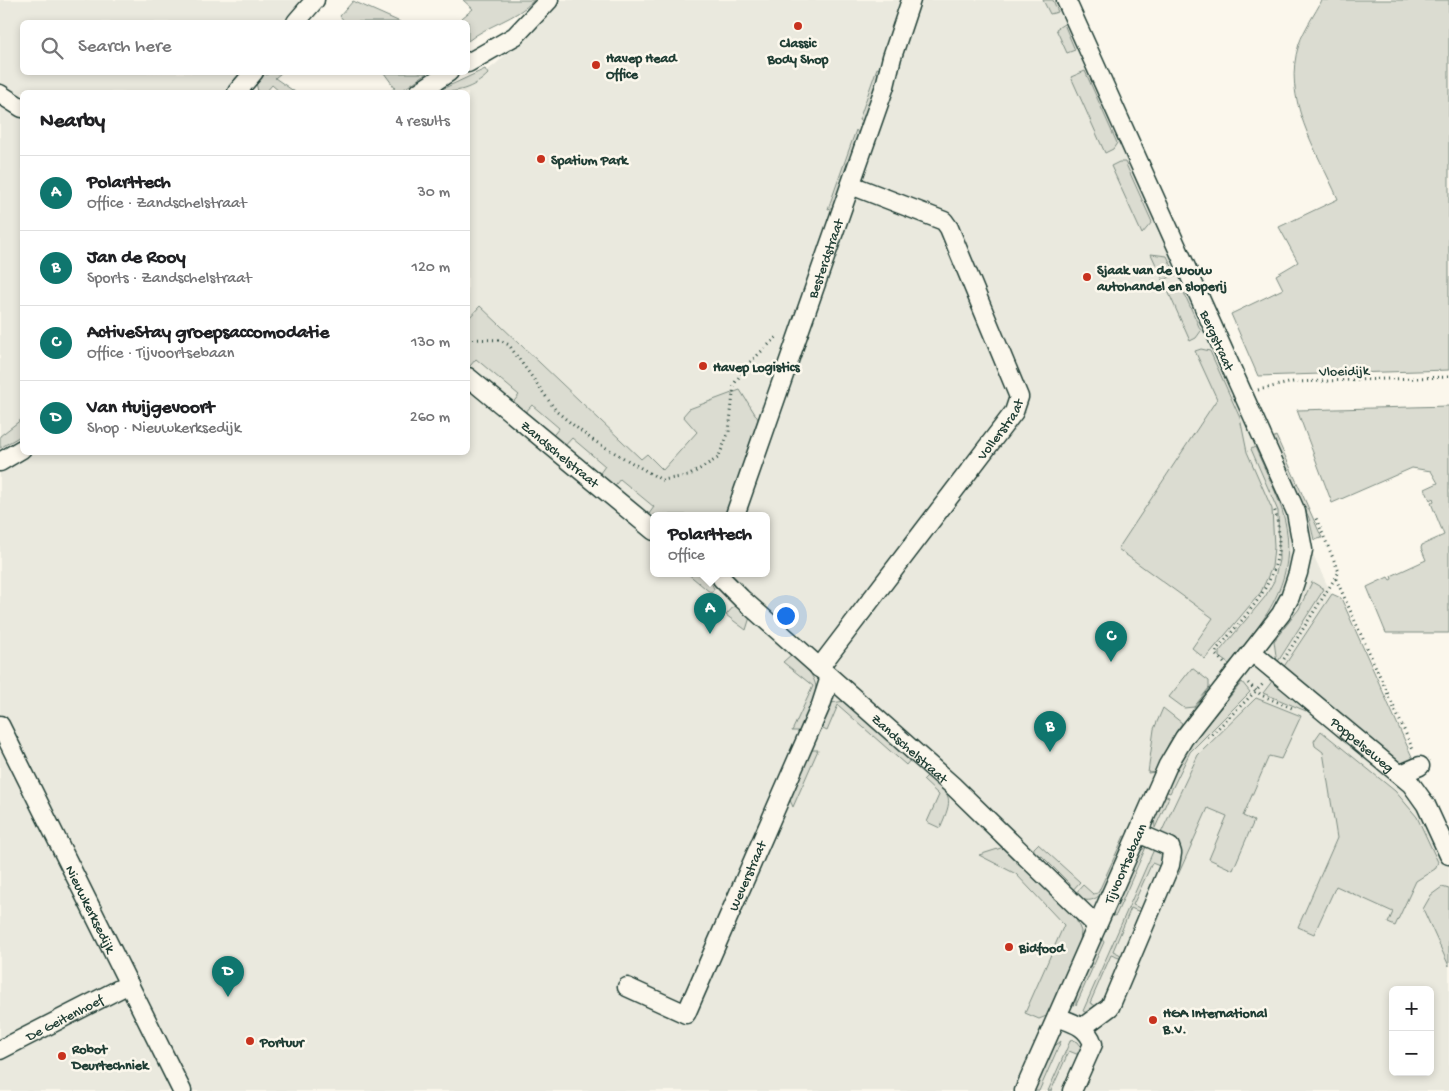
<!DOCTYPE html>
<html lang="en">
<head>
<meta charset="utf-8">
<style>
	:root { --surface:#fff; --page:#f2f2f2; --text:#202124; --muted:#757577; --line:#e0e0e0; --accent:#0f766e }
	body { margin:0; font-family:"Gochi Hand",sans-serif; background:var(--page); color:var(--text) }
	.controls { position:absolute; right:15px; bottom:15px; display:grid; overflow:hidden; border-radius:8px; box-shadow:0 2px 8px #0003 }
	.controls button { width:45px; height:45px; display:grid; place-items:center; padding:0; border:0; border-bottom:1px solid var(--line); background:var(--surface); color:var(--text); font:25px sans-serif }
	.you { position:absolute; left:785px; top:615px; width:18px; height:18px; margin:-12px; border:4px solid #fff; border-radius:50%; background:#1a73e8; box-shadow:0 0 0 8px #1a73e833 }
	.badge { display:grid; place-items:center; width:32px; height:32px; border-radius:50%; background:var(--accent); color:#fff; font-size:16px; font-weight:700 }
	.pin { position:absolute; translate:-50% -41px; filter:drop-shadow(0 1px 2px #0008) }
	.pin::after { content:''; position:absolute; top:26px; width:18px; height:15px; background:inherit; clip-path:polygon(0 0,100% 0,50% 100%) }
	.popup { position:absolute; left:650px; top:512px; width:120px; height:65px; box-sizing:border-box; display:grid; place-content:center; border-radius:8px; background:var(--surface); filter:drop-shadow(0 1px 4px #0005); font-size:16px; white-space:nowrap; color:var(--muted) }
	.popup b { font-size:19px; color:var(--text) }
	.popup::after { content:''; position:absolute; left:50%; top:100%; margin-left:-10px; border:10px solid transparent; border-top-color:var(--surface) }
	.list { margin:0; padding:0; list-style:none }
	h2 { display:flex; justify-content:space-between; align-items:center; height:65px; margin:0; padding:0 20px; font-size:21px }
	h2 small { font-size:16px; font-weight:400; color:var(--muted) }
	.list li { display:grid; grid-template-columns:32px 1fr auto; gap:15px; align-items:center; box-sizing:border-box; height:75px; padding:0 20px; border-top:1px solid var(--line) }
	.list b { display:block; font-size:19px; white-space:nowrap }
	.list p { margin:0; font-size:16px; white-space:nowrap; color:var(--muted) }
	.list em { font-size:16px; font-style:normal; color:var(--muted) }
	.icon { flex:none; width:28px; height:28px; fill:none; stroke:currentColor; stroke-width:2; stroke-linecap:round; stroke-linejoin:round }
	.map { position:relative; flex:none; width:1449px; height:1091px; overflow:hidden }
	.search { position:absolute; background:var(--surface); box-shadow:0 2px 8px #0003; left:20px; top:20px; width:450px; height:55px; display:flex; align-items:center; gap:12px; box-sizing:border-box; padding:0 18px; border-radius:8px; color:var(--muted); font-size:19px }
	.panel { position:absolute; background:var(--surface); box-shadow:0 2px 8px #0003; left:20px; top:90px; width:450px; height:365px; border-radius:8px }
	.map>svg:first-child { display:block }
	.built { fill:#eae9de; fill-rule:evenodd }
	.green { fill:#dbdcd1; stroke:#7d8c82 }
	.lines { fill:none; stroke-linecap:round; stroke-linejoin:round }
	.minor-casing { stroke:#1f3d34; stroke-width:21 }
	.path { stroke:#1f3d34; stroke-width:3; stroke-dasharray:1 4; stroke-linecap:butt }
	.minor { stroke:#fbf7ec; stroke-width:18 }
	.poi-dot { fill:#c8321e; stroke:#fbf7ec; stroke-width:2 }
	.labels { text-anchor:middle; stroke-width:5; stroke-linejoin:round; paint-order:stroke }
	.poi-label { font-size:14px; font-weight:bold; fill:#1f3d34; stroke:#fbf7ec; text-anchor:start }
	.street-label { font-size:14px; fill:#1f3d34; stroke:#fbf7ec }
</style>
</head>
<body>
<div class="map">
<svg width="1449" height="1091" viewBox="0 0 1449 1091">
	<rect width="100%" height="100%" fill="#fbf7ec"/>
	<filter id="ink" filterUnits="userSpaceOnUse"><feTurbulence type="fractalNoise" baseFrequency=".02" numOctaves="2"/><feDisplacementMap in="SourceGraphic" scale="10" xChannelSelector="R" yChannelSelector="G"/><feConvolveMatrix kernelMatrix="1 2 1 2 8 2 1 2 1" color-interpolation-filters="sRGB"/></filter>
	<g filter="url(#ink)">
		<!-- built -->
		<path class="built" d="M0,0H309L291,22H22V72L250,73L234,92H22V452H468V92H460L497,63L559,0H1060L1449,852V1091H0ZM654,515H766V573H654ZM1393,990H1430V1072H1393Z"/>
		<!-- green -->
		<g class="green">
			<path d="M463,0H534C515,20 489,24 468,41V22H457L473,9Z"/>
			<path d="M1043,0H1053L1058,12L1050,14Z"/>
			<path d="M1322,0H1449V370L1258,376L1231,314L1283,289L1276,275L1298,262L1279,227L1338,199C1317,150 1281,99 1299,44C1304,29 1315,14 1322,0Z"/>
			<path d="M353,1L398,21L400,22H345L340,16Z"/>
			<path d="M1064,24L1075,50L1067,53L1056,29Z"/>
			<path d="M877,68L882,70L866,121L859,120Z"/>
			<path d="M485,69L488,74C473,89 456,93 436,92Z"/>
			<path d="M1085,71L1117,143L1113,149L1105,153L1071,77Z"/>
			<path d="M263,73L267,75L269,73H281L275,78L295,92H280L272,85L266,92H258L256,82Z"/>
			<path d="M384,73H427L400,92H389L395,88Z"/>
			<path d="M856,130L860,136L836,206L828,209Z"/>
			<path d="M1119,162H1125L1152,222L1142,234L1111,166Z"/>
			<path d="M1151,254L1167,256L1176,275L1163,280Z"/>
			<path d="M1181,286L1201,331L1196,338L1190,341L1168,291Z"/>
			<path d="M480,306L641,459L647,454L663,470L697,432L683,416L689,409L740,390L760,422L728,515H654V523L646,518L654,507L620,479L613,488L598,476L605,466L572,438L563,448L551,438L559,428L532,405L523,415L511,405L519,395L476,359L470,366L468,364V319Z"/>
			<path d="M1201,349L1210,351L1240,418L1247,452L1272,509L1274,547L1272,567L1261,592L1205,659L1192,648L1213,618L1118,549L1217,399L1195,351Z"/>
			<path d="M1449,406V633H1386L1367,587L1388,577L1390,580L1392,579L1391,576L1426,560L1421,548L1422,545L1444,535L1431,503L1434,501L1433,498L1430,500L1425,489L1438,483L1431,471L1412,468L1332,503L1297,410Z"/>
			<path d="M22,419V435L0,448V436Z"/>
			<path d="M1276,436L1322,538L1314,540L1309,518L1273,438Z"/>
			<path d="M1255,447C1264,468 1275,488 1282,510C1302,575 1267,618 1229,664L1219,657V652L1265,597L1274,581L1279,560L1278,511L1251,449Z"/>
			<path d="M687,573H707L714,589L711,593Z"/>
			<path d="M1312,582L1324,589L1277,663L1274,641L1299,609Z"/>
			<path d="M1332,594L1341,598L1413,759L1402,764L1283,668Z"/>
			<path d="M736,604L750,617L746,630L726,615Z"/>
			<path d="M792,654C827,686 818,691 801,731H792L813,686L783,662Z"/>
			<path d="M1192,668L1209,681V688L1194,707L1184,708L1169,697Z"/>
			<path d="M1273,680L1305,706L1306,711L1263,693Z"/>
			<path d="M1242,682L1250,692L1190,752L1170,793L1165,791L1186,750Z"/>
			<path d="M1256,698L1301,716L1281,759L1269,756L1243,816L1254,821L1233,870L1209,859L1227,816L1208,808L1178,875L1173,872L1180,846L1160,835L1198,755Z"/>
			<path d="M846,701L911,759L906,765L838,705L827,731L821,728L830,703Z"/>
			<path d="M1163,708L1182,723L1169,743L1156,772L1148,773L1154,729Z"/>
			<path d="M1321,731L1395,791L1417,817L1438,862L1435,869L1416,881L1395,926L1388,923L1393,912L1336,886L1314,934L1298,927L1337,838L1323,752L1315,746L1314,741Z"/>
			<path d="M810,750H818L793,807L789,798Z"/>
			<path d="M928,775C953,796 953,798 940,828L927,822L939,795L923,780Z"/>
			<path d="M1164,795L1169,797L1155,828L1154,816Z"/>
			<path d="M1124,836L1127,837L1100,895C1091,903 1083,901 1074,895L1083,885L1093,894L1098,893Z"/>
			<path d="M1038,844L1080,882L1071,892L1068,888L1070,884L1041,855L1036,857L1033,855L1034,848Z"/>
			<path d="M1004,847L1075,917L1081,931L1080,942L1049,1015L1039,1019L1025,1013L1064,925L1016,874L979,855Z"/>
			<path d="M1146,847L1116,915L1114,916L1111,914L1139,852Z"/>
			<path d="M1155,847L1164,851L1162,867L1152,863L1133,905L1144,910L1142,913L1131,908L1113,951L1123,956L1122,959L1111,955L1090,1003L1100,1008L1089,1014L1083,1011Z"/>
			<path d="M1442,887L1449,889V966L1423,909L1431,895Z"/>
			<path d="M1101,938L1104,942L1076,1005V994Z"/>
			<path d="M1071,1039L1078,1042L1082,1048L1079,1055L1069,1051L1051,1091H1048Z"/>
			<path d="M1061,1041L1039,1091H1034L1052,1048Z"/>
		</g>
		<g class="lines">
			<!-- minor casing -->
			<g class="minor-casing">
				<g id="minor">
					<path d="M296,22L315,0"/>
					<path d="M468,63L515,36L549,0"/>
					<path d="M237,92L254,72"/>
					<path d="M419,92L449,72"/>
					<path d="M0,94L22,108"/>
					<path id="s1" d="M468,377L654,531"/>
					<path d="M0,462L22,449"/>
					<path id="s2" d="M735,515L885,86L892,57L911,0"/>
					<path id="s3" d="M721,573L722,579L741,598L952,785L1097,926"/>
					<path id="s4" d="M1252,652L1411,784L1426,805L1449,855"/>
					<path id="s5" d="M819,668L1014,412L1019,397L949,228L944,221L851,185"/>
					<path id="s6" d="M0,725L182,1091"/>
					<path d="M1401,774L1420,766"/>
					<path id="s7" d="M627,987L686,1014L821,705L830,677"/>
					<path d="M1057,1017C1073,1023 1087,1026 1093,1044L1072,1091"/>
					<path d="M1083,1027L1110,1007L1170,865L1172,853L1170,847L1138,833"/>
					<path id="s8" d="M0,1050L129,984"/>
					<path id="s9" d="M1024,1091L1168,765L1184,738L1281,614L1290,597L1298,573L1303,550L1296,512L1066,0"/>
				</g>
			</g>
			<!-- path -->
			<g class="path">
				<path d="M468,339L500,340L509,345L557,412L591,439L662,480L688,476L718,458L729,432L734,384L749,363L779,335"/>
				<path d="M1258,390L1293,382L1449,377"/>
				<path d="M1336,579L1414,752"/>
				<path d="M1284,659L1339,572L1315,516"/>
				<path d="M1224,663L1215,654L1218,648C1254,606 1293,569 1274,508"/>
				<path d="M1248,683L1261,695L1292,708"/>
				<path d="M1208,738L1264,683"/>
			</g>
			<!-- minor -->
			<use href="#minor" class="minor"/>
		</g>
	</g>
	<!-- markers -->
	<g class="poi-dot">
		<circle cx="798" cy="26" r="5"/>
		<circle cx="596" cy="65" r="5"/>
		<circle cx="541" cy="159" r="5"/>
		<circle cx="1087" cy="277" r="5"/>
		<circle cx="703" cy="366" r="5"/>
		<circle cx="1009" cy="947" r="5"/>
		<circle cx="1153" cy="1020" r="5"/>
		<circle cx="250" cy="1041" r="5"/>
		<circle cx="62" cy="1056" r="5"/>
	</g>
	<g class="labels">
		<!-- poi labels -->
		<g class="poi-label">
			<text x="798" y="47" text-anchor="middle">Classic<tspan x="798" dy="16">Body Shop</tspan></text>
			<text x="606" y="62">Havep Head<tspan x="606" dy="16">Office</tspan></text>
			<text x="551" y="164">Spatium Park</text>
			<text x="1097" y="274">Sjaak van de Wouw<tspan x="1097" dy="16">autohandel en sloperij</tspan></text>
			<text x="713" y="371">Havep Logistics</text>
			<text x="1019" y="952">Bidfood</text>
			<text x="1163" y="1017">HGA International<tspan x="1163" dy="16">B.V.</tspan></text>
			<text x="260" y="1046">Portuur</text>
			<text x="72" y="1053">Robot<tspan x="72" dy="16">Deurtechniek</tspan></text>
		</g>
		<!-- street labels -->
		<g class="street-label">
			<text dy="5" stroke="none"><textPath href="#s2" startOffset="272">Besterdstraat</textPath></text>
			<text transform="translate(1218 340) rotate(66)" y="5">Bergstraat</text>
			<text transform="translate(1344 370) rotate(-2)" y="5">Vloeidijk</text>
			<text dy="5" stroke="none"><textPath href="#s5" startOffset="300">Vollerstraat</textPath></text>
			<text dy="5" stroke="none"><textPath href="#s1" startOffset="120">Zandschelstraat</textPath></text>
			<text dy="5" stroke="none"><textPath href="#s4" startOffset="144">Poppelseweg</textPath></text>
			<text dy="5" stroke="none"><textPath href="#s3" startOffset="259">Zandschelstraat</textPath></text>
			<text dy="5" stroke="none"><textPath href="#s9" startOffset="249">Tijvoortsebaan</textPath></text>
			<text dy="5" stroke="none"><textPath href="#s7" startOffset="216">Weverstraat</textPath></text>
			<text dy="5" stroke="none"><textPath href="#s6" startOffset="205">Nieuwkerksedijk</textPath></text>
			<text dy="5" stroke="none"><textPath href="#s8" startOffset="72">De Geitenhoef</textPath></text>
		</g>
	</g>
</svg>
<div class="controls">
<button>+</button>
<button>−</button>
</div>
<div class="you"></div>
<div class="pin badge" style="left:710px;top:634px">A</div>
<div class="popup"><b>Polarttech</b>Office</div>
<div class="pin badge" style="left:1050px;top:752px">B</div>
<div class="pin badge" style="left:1111px;top:662px">C</div>
<div class="pin badge" style="left:228px;top:997px">D</div>
<div class="search"><svg class="icon" aria-label="search" viewBox="0 0 24 24"><circle cx="10" cy="10" r="6"/><path d="M15 15l6 6"/></svg>Search here</div>
<section class="panel">
<h2>Nearby<small>4 results</small></h2>
<ul class="list">
<li><span class="badge">A</span><div><b>Polarttech</b><p>Office · Zandschelstraat</p></div><em>30 m</em></li>
<li><span class="badge">B</span><div><b>Jan de Rooy</b><p>Sports · Zandschelstraat</p></div><em>120 m</em></li>
<li><span class="badge">C</span><div><b>ActiveStay groepsaccomodatie</b><p>Office · Tijvoortsebaan</p></div><em>130 m</em></li>
<li><span class="badge">D</span><div><b>Van Huijgevoort</b><p>Shop · Nieuwkerksedijk</p></div><em>260 m</em></li>
</ul>
</section>
</div>
</body>
</html>
